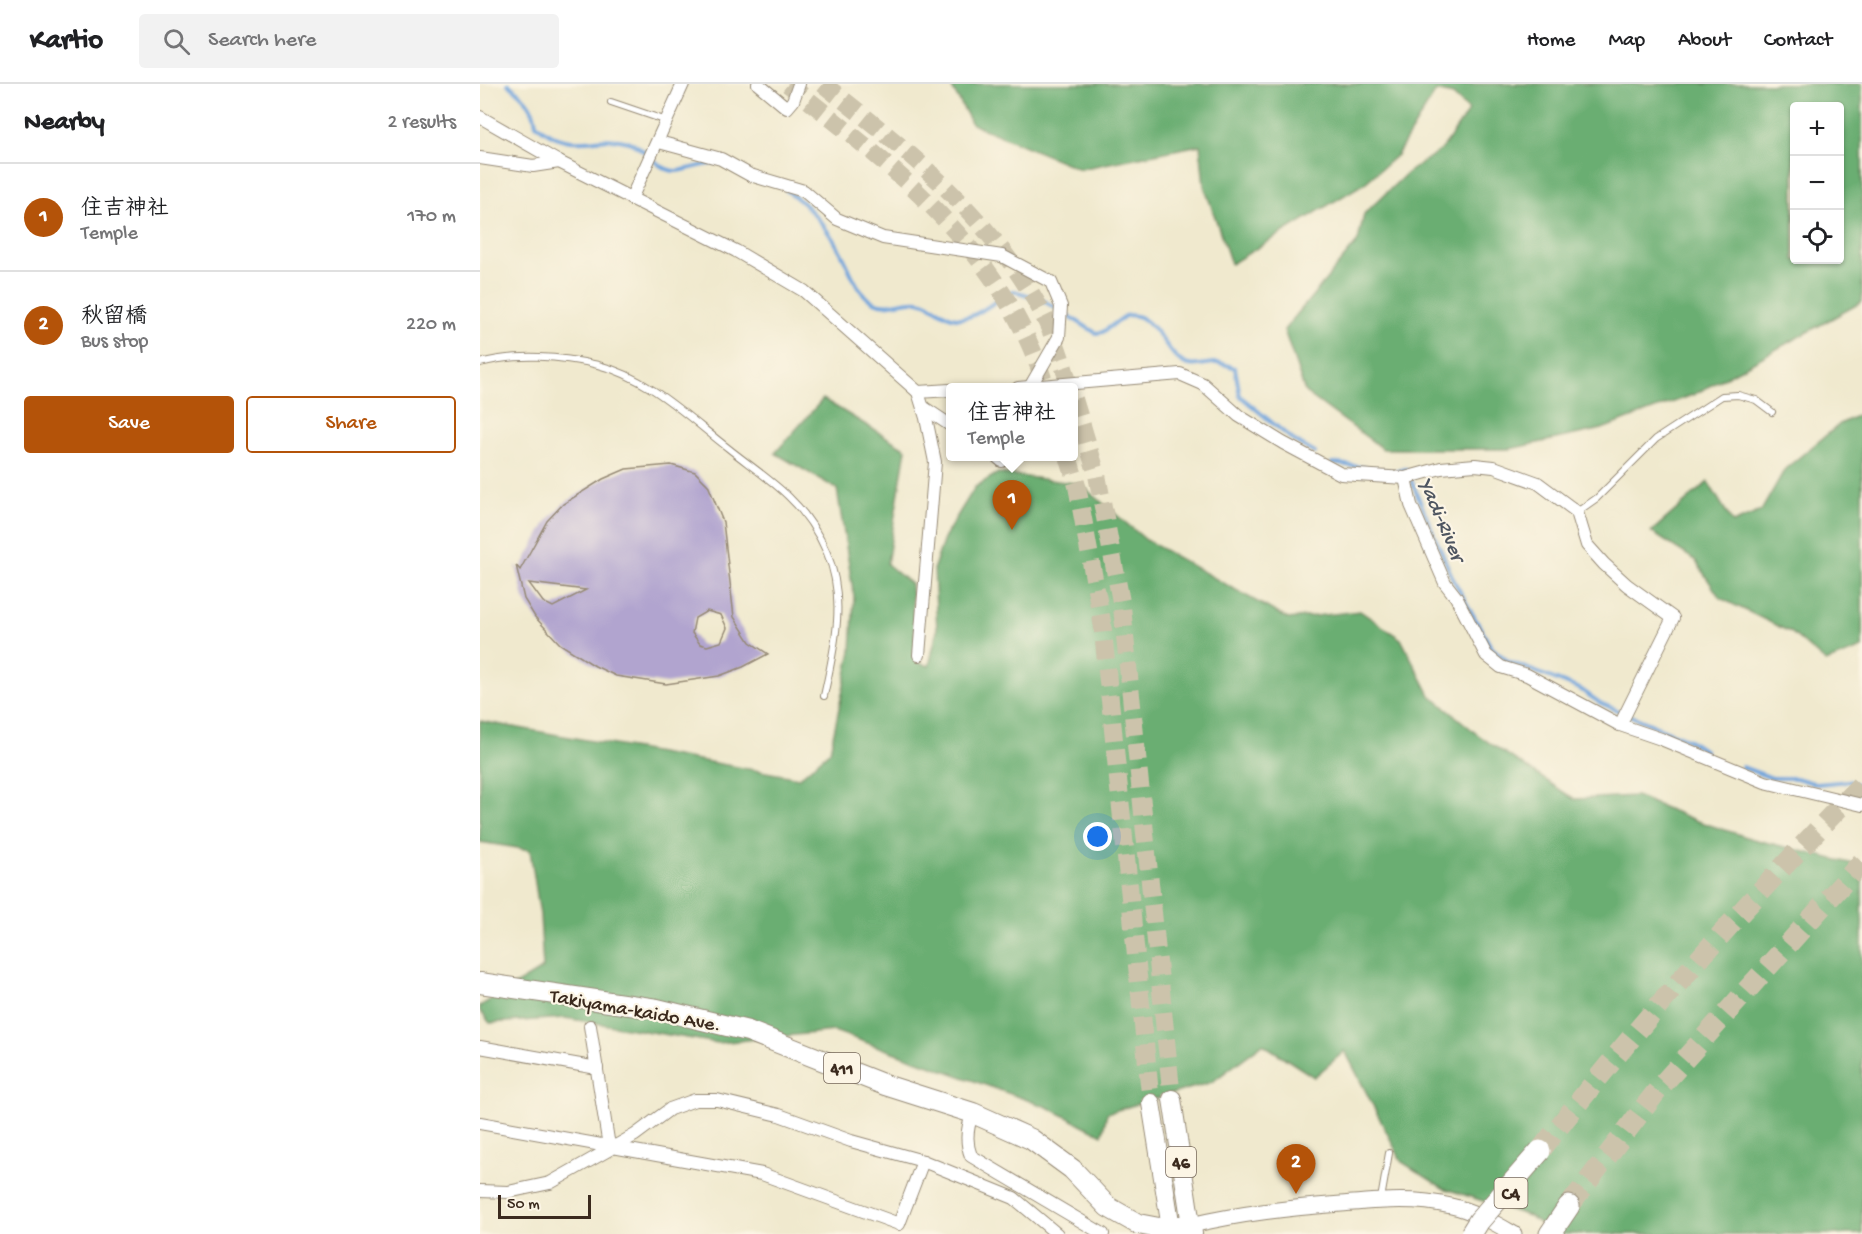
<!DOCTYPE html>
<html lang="en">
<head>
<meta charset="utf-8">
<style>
	:root { --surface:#fff; --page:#f2f2f2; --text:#202124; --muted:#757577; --line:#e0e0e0; --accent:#b45309 }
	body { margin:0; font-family:"Gochi Hand","Klee One",sans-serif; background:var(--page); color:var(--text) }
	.controls { position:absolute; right:18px; top:18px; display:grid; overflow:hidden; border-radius:6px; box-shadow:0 2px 4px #0004 }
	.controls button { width:54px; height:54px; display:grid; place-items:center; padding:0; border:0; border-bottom:2px solid var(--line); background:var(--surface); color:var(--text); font:30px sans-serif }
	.scale { position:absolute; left:18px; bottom:15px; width:93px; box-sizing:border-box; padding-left:6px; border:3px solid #3b2a1e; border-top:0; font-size:16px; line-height:21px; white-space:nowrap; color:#3b2a1e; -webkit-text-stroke:4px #fcf5e5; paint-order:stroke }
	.you { position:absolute; left:618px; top:753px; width:21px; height:21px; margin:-15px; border:4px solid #fff; border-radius:50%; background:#1a73e8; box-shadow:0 0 0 9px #1a73e833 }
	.badge { display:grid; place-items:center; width:39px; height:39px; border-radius:50%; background:var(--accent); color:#fff; font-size:20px; font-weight:700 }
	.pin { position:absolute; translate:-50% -50px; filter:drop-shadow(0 2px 3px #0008) }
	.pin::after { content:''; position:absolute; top:32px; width:21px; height:18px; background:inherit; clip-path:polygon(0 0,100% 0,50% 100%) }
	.popup { position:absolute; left:466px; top:299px; width:132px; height:78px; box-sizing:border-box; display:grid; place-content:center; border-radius:6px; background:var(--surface); filter:drop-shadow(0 2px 4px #0005); font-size:20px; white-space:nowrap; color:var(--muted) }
	.popup b { font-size:22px; color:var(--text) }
	.popup::after { content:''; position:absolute; left:50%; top:100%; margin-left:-12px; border:12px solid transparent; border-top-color:var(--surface) }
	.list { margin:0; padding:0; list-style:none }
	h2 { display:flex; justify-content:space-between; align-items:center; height:78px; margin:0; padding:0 24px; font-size:26px }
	h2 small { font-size:20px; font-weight:400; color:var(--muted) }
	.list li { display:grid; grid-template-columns:39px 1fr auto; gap:18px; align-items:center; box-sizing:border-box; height:108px; padding:0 24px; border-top:2px solid var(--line) }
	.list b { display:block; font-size:22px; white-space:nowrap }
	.list p { margin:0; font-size:20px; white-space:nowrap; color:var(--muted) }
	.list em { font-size:20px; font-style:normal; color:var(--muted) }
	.actions { display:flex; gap:12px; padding:18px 24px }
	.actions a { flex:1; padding:14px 0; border:2px solid var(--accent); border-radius:6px; text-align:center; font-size:21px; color:var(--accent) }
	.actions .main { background:var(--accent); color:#fff }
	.icon { flex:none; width:33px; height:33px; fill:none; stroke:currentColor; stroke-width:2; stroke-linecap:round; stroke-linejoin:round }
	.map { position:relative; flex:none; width:1382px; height:1150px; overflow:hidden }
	header { display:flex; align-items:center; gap:36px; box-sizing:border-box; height:84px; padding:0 30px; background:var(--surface); border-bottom:2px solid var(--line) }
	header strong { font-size:28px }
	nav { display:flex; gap:33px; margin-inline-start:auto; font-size:21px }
	.search { width:420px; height:54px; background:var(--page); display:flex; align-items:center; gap:15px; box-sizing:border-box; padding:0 21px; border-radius:6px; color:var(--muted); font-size:22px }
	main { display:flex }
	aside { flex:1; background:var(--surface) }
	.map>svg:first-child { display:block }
	.forest { fill:#6aae72; stroke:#526c48; stroke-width:1.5; fill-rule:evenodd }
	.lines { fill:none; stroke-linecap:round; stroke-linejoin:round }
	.stream { stroke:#70a4dc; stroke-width:4 }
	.building { fill:#b1a4cf; fill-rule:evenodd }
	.primary-tunnel { stroke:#ccc3ab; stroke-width:18; stroke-dasharray:18 9; stroke-linecap:butt }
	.motorway-tunnel { stroke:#ccc3ab; stroke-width:21; stroke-dasharray:21 10; stroke-linecap:butt }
	.service-casing { stroke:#968a76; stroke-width:8 }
	.minor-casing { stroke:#968a76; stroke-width:14 }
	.tertiary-casing { stroke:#968a76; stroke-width:17 }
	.primary-casing { stroke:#968a76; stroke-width:20 }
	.trunk-casing { stroke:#968a76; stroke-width:22 }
	.motorway-casing { stroke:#968a76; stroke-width:23 }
	.service { stroke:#fff; stroke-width:6 }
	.minor { stroke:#fff; stroke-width:12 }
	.tertiary { stroke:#fff; stroke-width:15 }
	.primary { stroke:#fff; stroke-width:18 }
	.trunk { stroke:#fff; stroke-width:20 }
	.motorway { stroke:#fff; stroke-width:21 }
	.motorway-bridge-casing { stroke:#968a76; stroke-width:23; stroke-linecap:butt }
	.motorway-bridge { stroke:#fff; stroke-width:21 }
	.labels { text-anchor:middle; stroke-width:4.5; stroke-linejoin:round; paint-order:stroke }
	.shield { fill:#fcf5e5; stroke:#75675a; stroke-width:1.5 }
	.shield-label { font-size:18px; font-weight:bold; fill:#3b2a1e }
	.street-label { font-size:20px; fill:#3b2a1e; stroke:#fcf5e5 }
	.water-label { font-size:21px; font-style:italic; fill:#4e5560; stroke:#fcf5e5 }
</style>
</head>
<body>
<header>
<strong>Kartio</strong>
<div class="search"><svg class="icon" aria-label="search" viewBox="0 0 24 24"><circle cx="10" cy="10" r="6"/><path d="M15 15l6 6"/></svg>Search here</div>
<nav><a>Home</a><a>Map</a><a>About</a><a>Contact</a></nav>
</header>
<main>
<aside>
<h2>Nearby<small>2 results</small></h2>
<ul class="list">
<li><span class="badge">1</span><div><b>住吉神社</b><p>Temple</p></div><em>170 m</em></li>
<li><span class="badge">2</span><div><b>秋留橋</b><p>Bus stop</p></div><em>220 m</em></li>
</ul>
<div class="actions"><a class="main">Save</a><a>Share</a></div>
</aside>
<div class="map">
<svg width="1382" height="1150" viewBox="0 0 1382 1150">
	<rect width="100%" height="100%" fill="#fcf5e5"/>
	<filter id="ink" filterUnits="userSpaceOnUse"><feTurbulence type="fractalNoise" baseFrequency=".0167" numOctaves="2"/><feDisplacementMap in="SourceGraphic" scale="12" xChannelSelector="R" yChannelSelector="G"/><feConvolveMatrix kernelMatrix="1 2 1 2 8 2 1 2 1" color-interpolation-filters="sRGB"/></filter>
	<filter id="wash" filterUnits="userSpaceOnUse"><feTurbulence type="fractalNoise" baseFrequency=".008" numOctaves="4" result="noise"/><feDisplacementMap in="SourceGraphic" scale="24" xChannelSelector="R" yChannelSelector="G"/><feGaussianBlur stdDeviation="1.35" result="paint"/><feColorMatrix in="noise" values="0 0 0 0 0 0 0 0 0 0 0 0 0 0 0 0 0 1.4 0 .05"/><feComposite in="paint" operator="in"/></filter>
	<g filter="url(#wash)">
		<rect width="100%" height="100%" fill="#f0e9ce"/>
		<!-- forest -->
		<g class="forest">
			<path d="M470,0H1382V218L1215,310L1122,345L1030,365H903L825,308L804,246L878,157L884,130L927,89L962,65L989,26L973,11L956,7L917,71L885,99L751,180L724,101L720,61L600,85L492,40ZM1314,22H1360V176H1314Z"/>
			<path d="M343,315L426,365L407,480L431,500L437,578L449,582L457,547L454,483L465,452L495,403L518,389L600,400L666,456L808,535L880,527L921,555L950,611L1002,654L1094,715L1156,712L1217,737L1273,755L1382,782V1150H1075L1049,1132L963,1104L922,1078L865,967L834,993L783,960L732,998L627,1029L622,1051L567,1023L354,947L238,959L85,934L10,939L0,927V922L63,884L60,831L50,766L0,758V637L319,694L350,667L371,567L374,513L357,405L295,369Z"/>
			<path d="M1382,329V564L1346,578L1312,549L1240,514L1215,476L1171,448L1228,398L1253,439L1281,427L1305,385L1360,340Z"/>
		</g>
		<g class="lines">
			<!-- stream -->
			<g class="stream">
				<path d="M28,0C42,11 54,21 56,40C92,72 112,48 149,58C166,63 177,87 196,87C209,86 223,80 237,79"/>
				<path d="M307,107C329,121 346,143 359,165C369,181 376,210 394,218C408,225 424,215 439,217C451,219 461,230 472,233C494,240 515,214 534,207L560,215L578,225"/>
				<path d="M584,229L616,249L623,248L645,232C670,226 682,260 697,274C710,287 722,279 737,279C742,279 750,282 755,284L760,312L813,356L835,369"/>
				<path d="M852,379L915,388L926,385L928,390"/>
				<path d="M931,396L973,495L1011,563L1028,577L1100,605L1120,619L1209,656L1225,667"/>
				<path d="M1262,683L1292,694H1316L1337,700L1369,697L1382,703"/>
			</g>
		</g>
		<g id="blocks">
			<!-- building -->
			<path class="building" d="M191,381L215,388L228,401L243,438L254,533L270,558L288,570L263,583L239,592L186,600L136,592L115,582L80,560L55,533L44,515L36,481L40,486L67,437L83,420L123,395L146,385ZM49,499L106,506L73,523L63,518ZM227,527L241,531L247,544L241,558L227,562L220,560L212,549L215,534Z"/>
		</g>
	</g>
	<g filter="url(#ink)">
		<use href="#blocks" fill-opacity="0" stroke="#968a76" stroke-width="1.5"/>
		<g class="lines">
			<!-- primary-tunnel -->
			<g class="primary-tunnel">
				<path d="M308,0C416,86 524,166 566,304"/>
				<path d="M343,0C422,62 503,126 554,214C571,242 581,273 590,304"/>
				<path d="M594,315L617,391L642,523L692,1015"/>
				<path d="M588,372L597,402L622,538L671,1019"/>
			</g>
			<!-- motorway-tunnel -->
			<g class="motorway-tunnel">
				<path d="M1060,1067C1160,938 1268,817 1382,700"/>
				<path d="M1089,1122L1180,1003L1382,778"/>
			</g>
			<!-- service casing -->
			<g class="service-casing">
				<g id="service">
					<path d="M131,18L187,37"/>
					<path d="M0,279C36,269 81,272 118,281C168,293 208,333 248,364C268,380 290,395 308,412C325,428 338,448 347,469C367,515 354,566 344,612"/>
					<path d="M1097,428L1117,414L1176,355L1242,312L1258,311L1276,316L1292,328"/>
					<path d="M901,1115L909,1069"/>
				</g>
			</g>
			<!-- minor casing -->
			<g class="minor-casing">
				<g id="minor">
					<path d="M278,0L307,24L313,17L319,0"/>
					<path d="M0,33L79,78L256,167L324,207L438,308L446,334L455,378L439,571"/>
					<path d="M179,58L241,75L270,91L324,107L357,135L403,154L522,172L571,198L581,222L579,253L550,303"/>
					<path d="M0,74L53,82L79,78"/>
					<path d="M151,115L203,0"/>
					<path d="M538,304L700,290L723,300L759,332L803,359L861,390L925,394L961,384L995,381L1014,383L1058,399L1097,428L1107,461L1124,480L1147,501L1193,534L1140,641"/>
					<path d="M438,308L470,306"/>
					<path d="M443,323L470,341"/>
					<path d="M516,372L522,377"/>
					<path d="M925,394L931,421L965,499L976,513L1006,571L1021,583L1047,591L1140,641L1181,655L1285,698L1382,721"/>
					<path d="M110,942L128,1056L132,1064"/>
					<path d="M0,963L117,984"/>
					<path d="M493,1029C487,1043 485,1057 491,1072L623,1150"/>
					<path d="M0,1039L282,1090L419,1140L443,1077"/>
					<path d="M0,1107L28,1108L70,1099L155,1051L190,1025L215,1016H237L299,1031L371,1057L443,1077L534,1114L577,1150"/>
				</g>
			</g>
			<!-- tertiary casing -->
			<g class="tertiary-casing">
				<path id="tertiary" d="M711,1141C763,1129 808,1124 861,1120C898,1117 934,1113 971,1122C994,1127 1013,1138 1034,1150"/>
			</g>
			<!-- primary casing -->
			<g class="primary-casing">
				<g id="primary">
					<path d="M692,1015L711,1141"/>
					<path d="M671,1019L691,1144"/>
				</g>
			</g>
			<!-- trunk casing -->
			<g class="trunk-casing">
				<path id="trunk" d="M0,899L177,925L268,947L405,1001L493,1029L551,1055L592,1085L628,1123L658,1140L679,1144L711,1141L712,1150"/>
			</g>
			<!-- motorway casing -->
			<g class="motorway-casing">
				<path id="motorway" d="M1070,1150L1089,1122"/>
			</g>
			<!-- service -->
			<use href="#service" class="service"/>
			<!-- minor -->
			<use href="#minor" class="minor"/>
			<!-- tertiary -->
			<use href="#tertiary" class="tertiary"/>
			<!-- primary -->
			<use href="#primary" class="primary"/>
			<!-- trunk -->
			<use href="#trunk" class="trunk"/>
			<!-- motorway -->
			<use href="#motorway" class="motorway"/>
			<!-- motorway-bridge casing -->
			<g class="motorway-bridge-casing">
				<path id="motorway-bridge" d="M991,1150L999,1137L1060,1067"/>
			</g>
			<!-- motorway-bridge -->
			<use href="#motorway-bridge" class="motorway-bridge"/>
		</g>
	</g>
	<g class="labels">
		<!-- shield labels -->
		<g class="shield">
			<rect x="344" y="969" width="36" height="30" rx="4.5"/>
			<rect x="686" y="1063" width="30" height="30" rx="4.5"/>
			<rect x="1014.5" y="1094" width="33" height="30" rx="4.5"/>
		</g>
		<g class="shield-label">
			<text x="362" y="990">411</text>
			<text x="701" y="1084">46</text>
			<text x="1031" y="1115">C4</text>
		</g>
		<!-- street labels -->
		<g class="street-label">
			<text transform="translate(156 925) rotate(10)" y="7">Takiyama-kaido Ave.</text>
		</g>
		<!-- water labels -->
		<g class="water-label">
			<text transform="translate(963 435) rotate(67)" y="7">Yadi-River</text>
		</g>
	</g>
</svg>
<div class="controls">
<button>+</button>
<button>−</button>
<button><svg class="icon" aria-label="locate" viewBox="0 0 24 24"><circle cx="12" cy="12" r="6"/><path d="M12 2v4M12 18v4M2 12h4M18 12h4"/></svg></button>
</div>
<div class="scale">50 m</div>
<div class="you"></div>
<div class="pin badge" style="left:532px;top:446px">1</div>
<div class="popup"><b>住吉神社</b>Temple</div>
<div class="pin badge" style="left:816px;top:1110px">2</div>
</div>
</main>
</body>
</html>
